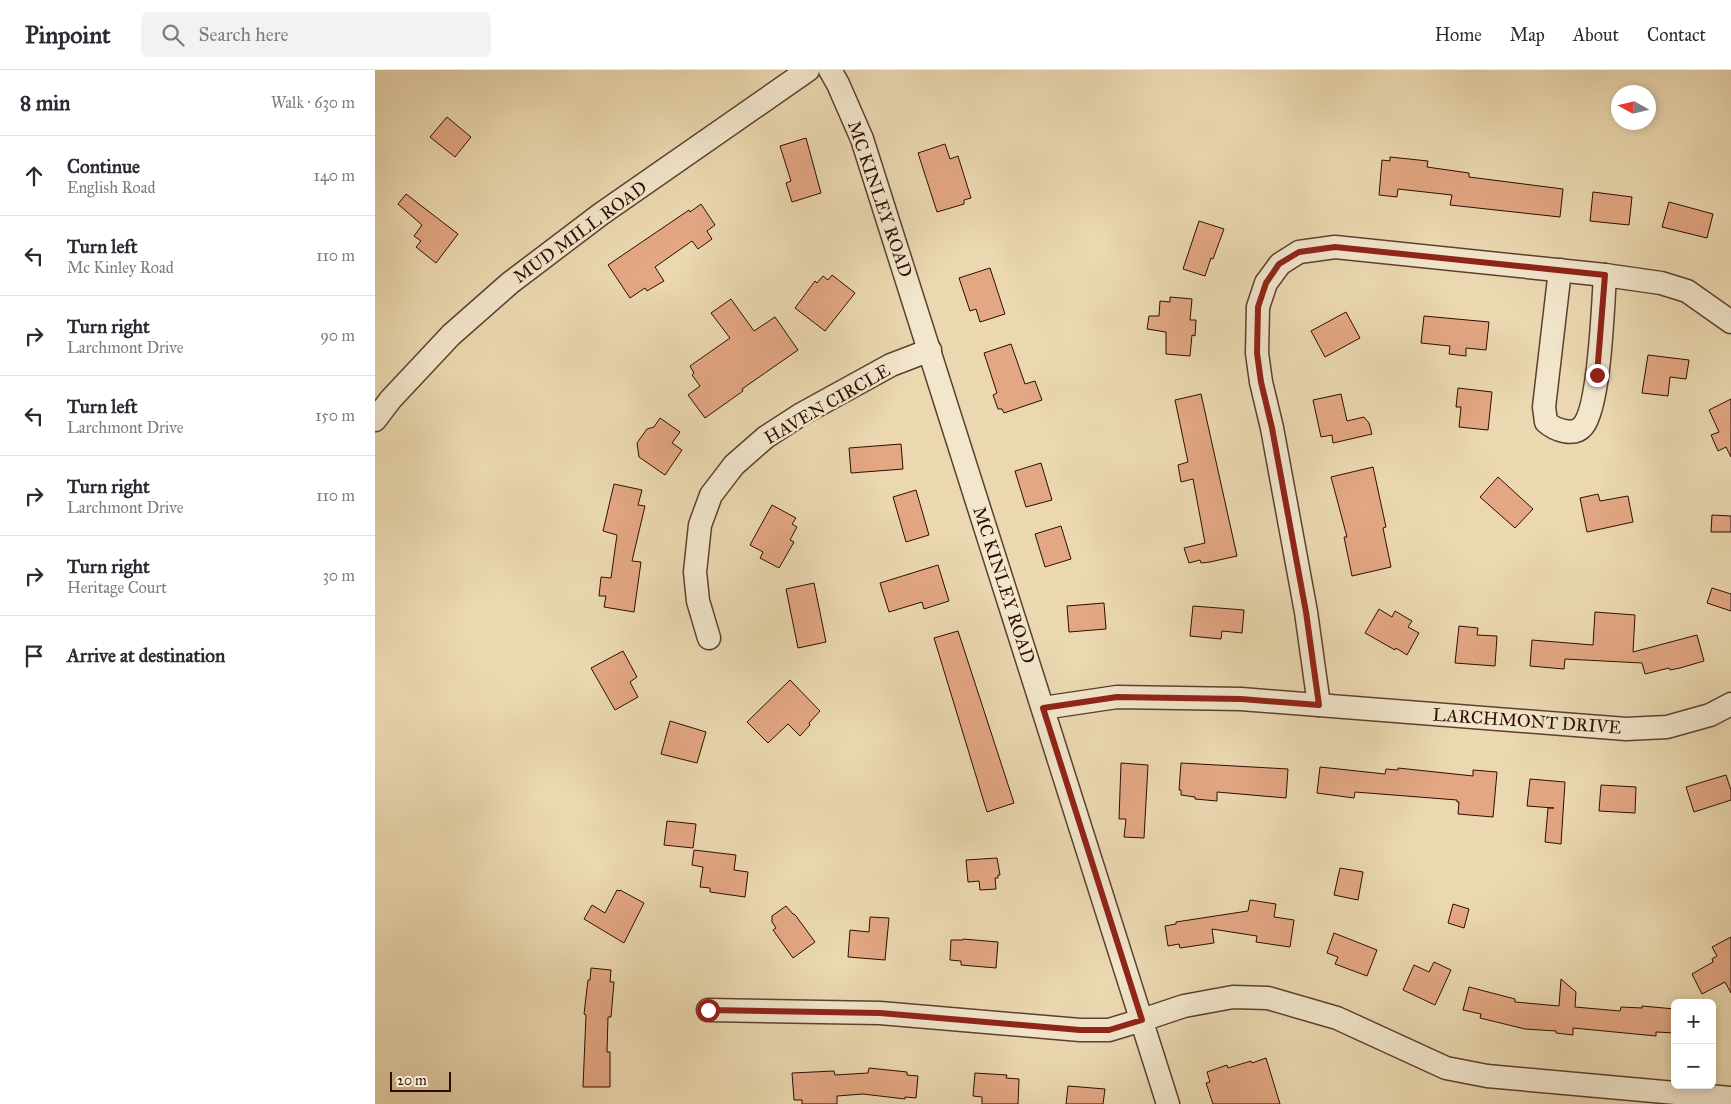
<!DOCTYPE html>
<html lang="en">
<head>
<meta charset="utf-8">
<style>
	:root { --surface:#fff; --page:#f2f2f3; --text:#2b2b33; --muted:#7c7c81; --line:#e1e1e2 }
	body { margin:0; font-family:"IM FELL Great Primer",serif; background:var(--page); color:var(--text) }
	.controls { position:absolute; right:15px; bottom:15px; display:grid; overflow:hidden; border-radius:8px; box-shadow:0 2px 8px #0003 }
	.controls button { width:45px; height:45px; display:grid; place-items:center; padding:0; border:0; border-bottom:1px solid var(--line); background:var(--surface); color:var(--text); font:25px sans-serif }
	.compass { position:absolute; left:1236px; top:15px; width:45px; height:45px; border-radius:50%; background:var(--surface); box-shadow:0 2px 8px #0003; rotate:278deg }
	.scale { position:absolute; left:15px; bottom:12px; width:61px; box-sizing:border-box; padding-left:5px; border:2px solid #2d0d02; border-top:0; font-size:14px; line-height:18px; white-space:nowrap; color:#2d0d02; -webkit-text-stroke:4px #f2e6cc; paint-order:stroke }
	.stop { position:absolute; width:15px; height:15px; margin:-11px; border:4px solid #8f2418; border-radius:50%; background:#fff }
	.stop.end { background:#8f2418; border-color:#fff; box-shadow:0 1px 5px #0008 }
	.list { margin:0; padding:0; list-style:none }
	h2 { display:flex; justify-content:space-between; align-items:center; height:65px; margin:0; padding:0 20px; font-size:21px }
	h2 small { font-size:16px; font-weight:400; color:var(--muted) }
	.list li { display:grid; grid-template-columns:32px 1fr auto; gap:15px; align-items:center; box-sizing:border-box; height:80px; padding:0 20px; border-top:1px solid var(--line) }
	.list b { display:block; font-size:19px; white-space:nowrap }
	.list p { margin:0; font-size:16px; white-space:nowrap; color:var(--muted) }
	.list em { font-size:16px; font-style:normal; color:var(--muted) }
	.icon { flex:none; width:28px; height:28px; fill:none; stroke:currentColor; stroke-width:2; stroke-linecap:round; stroke-linejoin:round }
	.map { position:relative; flex:none; width:1356px; height:1034px; overflow:hidden }
	header { display:flex; align-items:center; gap:30px; box-sizing:border-box; height:70px; padding:0 25px; background:var(--surface); border-bottom:1px solid var(--line) }
	header strong { font-size:24px }
	nav { display:flex; gap:28px; margin-inline-start:auto; font-size:18px }
	.search { width:350px; height:45px; background:var(--page); display:flex; align-items:center; gap:12px; box-sizing:border-box; padding:0 18px; border-radius:8px; color:var(--muted); font-size:19px }
	main { display:flex }
	aside { flex:1; background:var(--surface) }
	.map>svg:first-child { display:block }
	.building { fill:#e3a783; stroke:#2d0d02 }
	.lines { fill:none; stroke-linecap:round; stroke-linejoin:round }
	.minor-casing { stroke:#5c402e; stroke-width:25 }
	.minor { stroke:#f2e6cc; stroke-width:22 }
	.route { stroke:#8f2418; stroke-width:6 }
	.labels { text-anchor:middle; stroke-width:5; stroke-linejoin:round; paint-order:stroke }
	.street-label { font-size:18px; fill:#2d0d02; stroke:#f2e6cc }
</style>
</head>
<body>
<header>
<strong>Pinpoint</strong>
<div class="search"><svg class="icon" aria-label="search" viewBox="0 0 24 24"><circle cx="10" cy="10" r="6"/><path d="M15 15l6 6"/></svg>Search here</div>
<nav><a>Home</a><a>Map</a><a>About</a><a>Contact</a></nav>
</header>
<main>
<aside>
<h2>8 min<small>Walk · 630 m</small></h2>
<ul class="list">
<li><svg class="icon" aria-label="ahead" viewBox="0 0 24 24"><path d="M12 20V5M6 11l6-6 6 6"/></svg><div><b>Continue</b><p>English Road</p></div><em>140 m</em></li>
<li><svg class="icon" aria-label="left" viewBox="0 0 24 24"><path d="M17 20v-9H6M10 6l-5 5 5 5"/></svg><div><b>Turn left</b><p>Mc Kinley Road</p></div><em>110 m</em></li>
<li><svg class="icon" aria-label="right" viewBox="0 0 24 24"><path d="M7 20v-9h11M14 6l5 5-5 5"/></svg><div><b>Turn right</b><p>Larchmont Drive</p></div><em>90 m</em></li>
<li><svg class="icon" aria-label="left" viewBox="0 0 24 24"><path d="M17 20v-9H6M10 6l-5 5 5 5"/></svg><div><b>Turn left</b><p>Larchmont Drive</p></div><em>150 m</em></li>
<li><svg class="icon" aria-label="right" viewBox="0 0 24 24"><path d="M7 20v-9h11M14 6l5 5-5 5"/></svg><div><b>Turn right</b><p>Larchmont Drive</p></div><em>110 m</em></li>
<li><svg class="icon" aria-label="right" viewBox="0 0 24 24"><path d="M7 20v-9h11M14 6l5 5-5 5"/></svg><div><b>Turn right</b><p>Heritage Court</p></div><em>30 m</em></li>
<li><svg class="icon" aria-label="arrive" viewBox="0 0 24 24"><path d="M6 21V4h12l-3 4 3 4H6"/></svg><div><b>Arrive at destination</b></div></li>
</ul>
</aside>
<div class="map">
<svg width="1356" height="1034" viewBox="0 0 1356 1034">
	<rect width="100%" height="100%" fill="#ebd8b0"/>
	<filter id="stains"><feTurbulence type="fractalNoise" baseFrequency=".004" numOctaves="4"/><feColorMatrix values="0 0 0 0 .2 0 0 0 0 .09 0 0 0 0 .02 0 0 0 .5 -.17"/></filter>
	<radialGradient id="worn" r=".72"><stop offset=".6" stop-color="#630" stop-opacity="0"/><stop offset="1" stop-color="#630" stop-opacity=".3"/></radialGradient>
	<!-- building -->
	<g class="building">
		<path d="M72,47L96,67L80,87L55,67Z"/>
		<path d="M431,68L446,123L417,132L411,113L416,111L405,76Z"/>
		<path d="M570,74L575,89L583,86L596,128L589,130V134L562,142L543,83Z"/>
		<path d="M1015,87L1053,91L1052,97L1094,103V107L1188,119L1185,147L1075,135L1077,125L1023,119L1022,127L1004,125L1007,90L1015,91Z"/>
		<path d="M1218,122L1257,127L1254,155L1215,151Z"/>
		<path d="M31,124L83,164L61,193L41,177L46,171L39,166L47,155L23,134Z"/>
		<path d="M1294,132L1338,144L1332,168L1287,157Z"/>
		<path d="M326,134L340,155L332,161L337,169L323,179L317,171L280,197L289,211L272,221L270,218L255,228L233,195L314,140L315,142Z"/>
		<path d="M824,151L849,159L838,189L836,188L830,206L808,199Z"/>
		<path d="M615,198L630,244L605,252L601,239L595,241L584,208Z"/>
		<path d="M457,205L480,223L450,261L420,238L440,211L442,213L448,206L453,210Z"/>
		<path d="M795,227L817,229L815,250H821L820,266L817,265L815,286L791,284V262L772,259L774,246H784L785,231L795,232Z"/>
		<path d="M356,229L379,261L400,247L423,280L367,319L368,321L330,348L313,325L325,316L317,305L319,303L315,296L355,268L336,243Z"/>
		<path d="M971,242L985,268L950,287L936,261Z"/>
		<path d="M1049,246L1114,252L1111,280L1091,278V286L1074,284L1075,276L1046,273Z"/>
		<path d="M636,274L650,314L660,311L667,330L629,343L627,339H623L618,325L622,323L609,283Z"/>
		<path d="M1273,285L1314,290L1311,309L1295,307L1293,326L1267,323Z"/>
		<path d="M1083,318L1117,322L1113,360L1084,357L1086,337H1081Z"/>
		<path d="M826,324L862,486L835,492L826,493L825,490L814,493L809,478L830,473L818,409L806,412L803,395L813,392L800,330Z"/>
		<path d="M966,324L972,351L989,347L994,353L997,364L958,373L957,365L946,367L938,330Z"/>
		<path d="M1356,329V387L1351,377L1343,381L1336,365L1344,362L1334,340Z"/>
		<path d="M285,348L305,362L297,373L307,380L290,405L264,387L262,373L272,359L279,357Z"/>
		<path d="M526,374L528,399L476,403L474,378Z"/>
		<path d="M666,393L677,430L651,437L640,401Z"/>
		<path d="M998,397L1011,457L1008,458L1016,497L977,506L969,467H972L956,407Z"/>
		<path d="M1123,407L1158,439L1140,458L1105,427Z"/>
		<path d="M239,414L267,420L263,435L270,436L257,491L266,492L259,542L229,537L231,526H224L226,507L236,508L242,465L228,461Z"/>
		<path d="M541,420L554,465L531,472L518,427Z"/>
		<path d="M1223,424L1225,431L1253,426L1258,452L1212,462L1205,428Z"/>
		<path d="M397,435L421,448L417,454L422,457L415,470L419,472L404,498L385,488L388,482L375,475Z"/>
		<path d="M1337,445L1356,446V462H1336Z"/>
		<path d="M686,456L696,489L670,497L660,464Z"/>
		<path d="M563,495L574,531L549,539L547,532L514,542L505,513Z"/>
		<path d="M439,513L451,572L423,578L411,519Z"/>
		<path d="M1337,518L1356,524V541L1332,533Z"/>
		<path d="M729,533L731,559L694,562L692,536Z"/>
		<path d="M818,536L869,540L867,563L847,561L846,569L815,566Z"/>
		<path d="M1004,539L1017,547L1020,541L1037,551L1033,557L1044,563L1032,585L1021,578L1020,580L990,563Z"/>
		<path d="M1220,542L1260,545L1258,582L1322,565L1329,591L1305,598L1295,600L1294,598L1270,604L1267,593L1190,589L1189,599L1155,596L1157,570L1218,575Z"/>
		<path d="M1084,556L1103,558L1102,565L1122,566L1120,596L1080,593Z"/>
		<path d="M583,561L639,733L612,742L559,568Z"/>
		<path d="M248,581L262,607L255,612L263,627L240,640L216,598Z"/>
		<path d="M415,610L445,641L434,653L435,655L425,666L413,654L393,673L372,652Z"/>
		<path d="M295,651L331,662L322,693L286,684Z"/>
		<path d="M746,693L773,695L769,768L749,767L751,749H744Z"/>
		<path d="M806,693L913,699L911,728L842,722V731L820,729V727L806,725V720H804Z"/>
		<path d="M945,697L1010,704L1011,699L1023,700V698L1098,706V700L1122,702L1118,747L1083,744L1084,732H1082V730L980,722L979,728L942,723Z"/>
		<path d="M1351,705L1356,720V730L1319,742L1311,717Z"/>
		<path d="M1155,709L1190,712L1186,774L1170,772L1173,738H1179L1152,736Z"/>
		<path d="M1226,715L1261,717L1260,743L1224,741Z"/>
		<path d="M292,751L321,754L318,778L289,775Z"/>
		<path d="M319,780L361,785L359,800L373,802L370,827L335,822V818L325,817L328,797L317,795Z"/>
		<path d="M622,788L625,805H623V808H620L621,819L605,820L604,811L593,812L591,790Z"/>
		<path d="M965,798L988,802L983,830L959,825Z"/>
		<path d="M242,820L245,821V820L269,833L249,873L209,849L217,835L230,843Z"/>
		<path d="M875,830L901,834L899,847L919,850L915,877L881,872L882,866L837,859L839,873L805,878L804,874L793,876L790,856L801,854V852L873,841Z"/>
		<path d="M1078,834L1094,839L1089,858L1073,853Z"/>
		<path d="M411,836L418,844H419L421,846L440,872L418,888L398,860L401,858L397,852V846Z"/>
		<path d="M495,847L514,848L510,890L473,887L475,860L494,862Z"/>
		<path d="M959,863L1002,880L992,906L960,894L963,887L952,883Z"/>
		<path d="M1356,867V923L1350,912L1327,924L1317,904L1338,892L1337,889L1342,886L1337,877Z"/>
		<path d="M588,869L623,872L621,898L586,895V891L575,890L576,870H588Z"/>
		<path d="M1059,892L1076,900L1060,935L1028,920L1039,895L1054,902Z"/>
		<path d="M216,898L236,900L235,912H239L236,947H233L232,982H235V1017H208L211,945L209,944L213,910H215Z"/>
		<path d="M1186,909L1201,922L1200,937L1245,941L1246,937L1267,938V936L1300,939V963L1281,962V966L1198,958V965L1181,963V961L1150,959L1105,948L1106,944L1088,940L1094,917L1140,929V932L1184,936Z"/>
		<path d="M891,988L905,1034H838L831,1013L835,1012L832,1002L852,995L853,998L876,991L877,993Z"/>
		<path d="M494,998L532,1002V1005L543,1006L541,1028L530,1027V1029L488,1024L462,1026V1034H427V1030H419L417,1003L459,1001L460,1005L493,1003Z"/>
		<path d="M600,1003L632,1005L631,1008L644,1009L643,1034H607V1027L598,1026Z"/>
		<path d="M693,1016L730,1019L728,1034H691Z"/>
	</g>
	<g class="lines">
		<!-- minor casing -->
		<g class="minor-casing">
			<g id="minor">
				<path d="M455,0L463,14L487,69L793,1034"/>
				<path d="M1185,200L1169,337L1171,352C1180,360 1199,367 1208,356C1225,336 1228,234 1230,205"/>
				<path d="M0,350L16,329L76,265L135,213L226,144L433,0"/>
				<path d="M334,568L323,531L320,502L325,455L336,425L359,395L391,367L425,345L516,295L555,280"/>
				<path d="M944,635L931,542L897,358L886,312L882,283L883,237L891,213L905,194L924,182L960,177L1230,205L1286,213L1312,221L1356,252"/>
				<path d="M668,638L742,627L866,629L1251,659L1292,657L1335,645L1356,634"/>
				<path d="M333,940L505,943L705,960H734L767,950L809,936L858,927L893,928L962,948L1071,998L1112,1006L1356,1028"/>
			</g>
		</g>
		<!-- minor -->
		<use href="#minor" class="minor"/>
	</g>
	<g class="lines">
		<!-- route -->
		<path class="route" d="M333,940L505,943L705,960H734L767,950L668,638L742,627L866,629L944,635L931,542L897,358L886,312L882,283L883,237L891,213L904,194L924,182L960,177L1230,205L1222,305"/>
	</g>
	<g class="labels">
		<!-- street labels -->
		<g class="street-label">
			<text transform="translate(505 129) rotate(71)" y="6">MC KINLEY ROAD</text>
			<text transform="translate(205 162) rotate(-36)" y="6">MUD MILL ROAD</text>
			<text transform="translate(452 334) rotate(-30)" y="6">HAVEN CIRCLE</text>
			<text transform="translate(629 515) rotate(72)" y="6">MC KINLEY ROAD</text>
			<text transform="translate(1152 651) rotate(4)" y="6">LARCHMONT DRIVE</text>
		</g>
	</g>
	<rect width="100%" height="100%" filter="url(#stains)"/>
	<rect width="100%" height="100%" fill="url(#worn)"/>
</svg>
<div class="controls">
<button>+</button>
<button>−</button>
</div>
<svg class="compass" viewBox="-18 -18 36 36"><path d="M0-13l5 13h-10z" fill="#e53935"/><path d="M0 13l5-13h-10z" fill="#7c7c81"/></svg>
<div class="scale">20 m</div>
<div class="stop" style="left:333px;top:940px"></div>
<div class="stop end" style="left:1222px;top:305px"></div>
</div>
</main>
</body>
</html>
